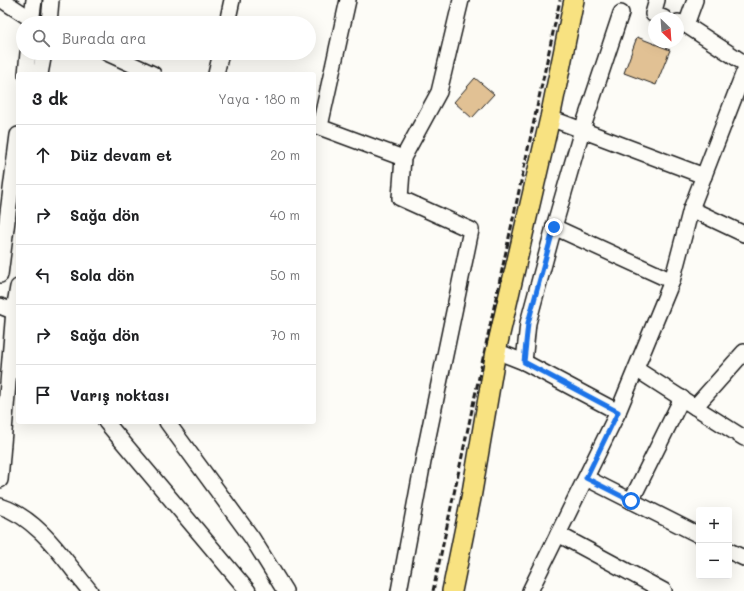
<!DOCTYPE html>
<html lang="tr">
<head>
<meta charset="utf-8">
<style>
	:root { --surface:#fff; --page:#f2f2f2; --text:#202124; --muted:#757577; --line:#e0e0e0 }
	body { margin:0; font-family:Mali,sans-serif; background:var(--page); color:var(--text) }
	.controls { position:absolute; right:12px; bottom:12px; display:grid; overflow:hidden; border-radius:4px; box-shadow:0 4px 16px #0002 }
	.controls button { width:36px; height:36px; display:grid; place-items:center; padding:0; border:0; border-bottom:1px solid var(--line); background:var(--surface); color:var(--text); font:20px sans-serif }
	.compass { position:absolute; left:648px; top:12px; width:36px; height:36px; border-radius:50%; background:var(--surface); box-shadow:0 4px 16px #0002; rotate:155deg }
	.stop { position:absolute; width:12px; height:12px; margin:-9px; border:3px solid #1a73e8; border-radius:50%; background:#fff }
	.stop.end { background:#1a73e8; border-color:#fff; box-shadow:0 1px 4px #0008 }
	.list { margin:0; padding:0; list-style:none }
	h2 { display:flex; justify-content:space-between; align-items:center; height:52px; margin:0; padding:0 16px; font-size:17px }
	h2 small { font-size:13px; font-weight:400; color:var(--muted) }
	.list li { display:grid; grid-template-columns:26px 1fr auto; gap:12px; align-items:center; box-sizing:border-box; height:60px; padding:0 16px; border-top:1px solid var(--line) }
	.list b { display:block; font-size:15px; white-space:nowrap }
	.list em { font-size:13px; font-style:normal; color:var(--muted) }
	.icon { flex:none; width:22px; height:22px; fill:none; stroke:currentColor; stroke-width:2; stroke-linecap:round; stroke-linejoin:round }
	.map { position:relative; flex:none; width:744px; height:591px; overflow:hidden }
	.search { position:absolute; background:var(--surface); box-shadow:0 4px 16px #0002; left:16px; top:16px; width:300px; height:44px; display:flex; align-items:center; gap:10px; box-sizing:border-box; padding:0 14px; border-radius:22px; color:var(--muted); font-size:15px }
	.panel { position:absolute; background:var(--surface); box-shadow:0 4px 16px #0002; left:16px; top:72px; width:300px; height:352px; border-radius:4px }
	.map>svg:first-child { display:block }
	.building { fill:#e1c194; stroke:#1c1c1c }
	.lines { fill:none; stroke-linecap:round; stroke-linejoin:round }
	.minor-casing { stroke:#1c1c1c; stroke-width:18 }
	.major-casing { stroke:#1c1c1c; stroke-width:22 }
	.minor { stroke:#fdfcf7; stroke-width:15 }
	.major { stroke:#f8e281; stroke-width:19 }
	.rail { stroke:#1c1c1c; stroke-width:3; stroke-dasharray:6 3; stroke-linecap:butt }
	.route { stroke:#1a73e8; stroke-width:5 }
</style>
</head>
<body>
<div class="map">
<svg width="744" height="591" viewBox="0 0 744 591">
	<rect width="100%" height="100%" fill="#fdfcf7"/>
	<filter id="ink" filterUnits="userSpaceOnUse"><feTurbulence type="fractalNoise" baseFrequency=".025" numOctaves="2"/><feDisplacementMap in="SourceGraphic" scale="8" xChannelSelector="R" yChannelSelector="G"/><feConvolveMatrix kernelMatrix="1 2 1 2 8 2 1 2 1" color-interpolation-filters="sRGB"/></filter>
	<g filter="url(#ink)">
		<!-- building -->
		<g class="building">
			<path d="M637,37L670,50L656,85L624,73Z"/>
			<path d="M475,78L494,94L472,118L454,102Z"/>
		</g>
		<g class="lines">
			<!-- minor casing -->
			<g class="minor-casing">
				<g id="minor">
					<path d="M2,0L31,19"/>
					<path d="M657,0L653,14L664,18"/>
					<path d="M678,22L686,25L695,0"/>
					<path d="M31,23L34,0"/>
					<path d="M49,23L51,0"/>
					<path d="M227,23L232,0"/>
					<path d="M686,25L744,63"/>
					<path d="M107,53L153,74"/>
					<path d="M744,72L691,209L744,234"/>
					<path d="M26,74L28,53"/>
					<path d="M40,74L44,53"/>
					<path d="M216,74L221,53"/>
					<path d="M550,118L704,176"/>
					<path d="M314,125L403,158"/>
					<path d="M320,126L348,0"/>
					<path d="M554,227L672,281L691,209"/>
					<path d="M0,275L18,135"/>
					<path d="M0,306L18,313"/>
					<path d="M496,351L524,362L618,412L672,281"/>
					<path d="M524,362L528,323L554,227L582,130L621,13"/>
					<path d="M636,369L695,407L744,352"/>
					<path d="M695,407L744,438"/>
					<path d="M106,422L248,591"/>
					<path d="M167,422L252,538L285,591"/>
					<path d="M586,478L699,535"/>
					<path d="M0,480L14,310L18,287"/>
					<path d="M631,501L682,398"/>
					<path d="M0,506C40,519 64,560 90,591"/>
					<path d="M558,534L664,591"/>
					<path d="M729,551L744,558"/>
					<path d="M399,591L425,451L471,230L400,198L403,158L439,92L461,0"/>
					<path d="M530,591L618,412"/>
				</g>
			</g>
			<!-- major casing -->
			<g class="major-casing">
				<path id="major" d="M452,591L471,498L496,351L550,118L574,0"/>
			</g>
			<!-- minor -->
			<use href="#minor" class="minor"/>
			<!-- major -->
			<use href="#major" class="major"/>
			<!-- rail -->
			<path class="rail" d="M433,591L560,0"/>
		</g>
	</g>
	<g class="lines" filter="url(#ink)">
		<!-- route -->
		<path class="route" d="M554,227L528,323L524,362L618,412L586,478L631,501"/>
	</g>
</svg>
<div class="controls">
<button>+</button>
<button>−</button>
</div>
<svg class="compass" viewBox="-18 -18 36 36"><path d="M0-13l5 13h-10z" fill="#e53935"/><path d="M0 13l5-13h-10z" fill="#757577"/></svg>
<div class="stop" style="left:631px;top:501px"></div>
<div class="stop end" style="left:554px;top:227px"></div>
<div class="search"><svg class="icon" aria-label="search" viewBox="0 0 24 24"><circle cx="10" cy="10" r="6"/><path d="M15 15l6 6"/></svg>Burada ara</div>
<section class="panel">
<h2>3 dk<small>Yaya · 180 m</small></h2>
<ul class="list">
<li><svg class="icon" aria-label="ahead" viewBox="0 0 24 24"><path d="M12 20V5M6 11l6-6 6 6"/></svg><div><b>Düz devam et</b></div><em>20 m</em></li>
<li><svg class="icon" aria-label="right" viewBox="0 0 24 24"><path d="M7 20v-9h11M14 6l5 5-5 5"/></svg><div><b>Sağa dön</b></div><em>40 m</em></li>
<li><svg class="icon" aria-label="left" viewBox="0 0 24 24"><path d="M17 20v-9H6M10 6l-5 5 5 5"/></svg><div><b>Sola dön</b></div><em>50 m</em></li>
<li><svg class="icon" aria-label="right" viewBox="0 0 24 24"><path d="M7 20v-9h11M14 6l5 5-5 5"/></svg><div><b>Sağa dön</b></div><em>70 m</em></li>
<li><svg class="icon" aria-label="arrive" viewBox="0 0 24 24"><path d="M6 21V4h12l-3 4 3 4H6"/></svg><div><b>Varış noktası</b></div></li>
</ul>
</section>
</div>
</body>
</html>
